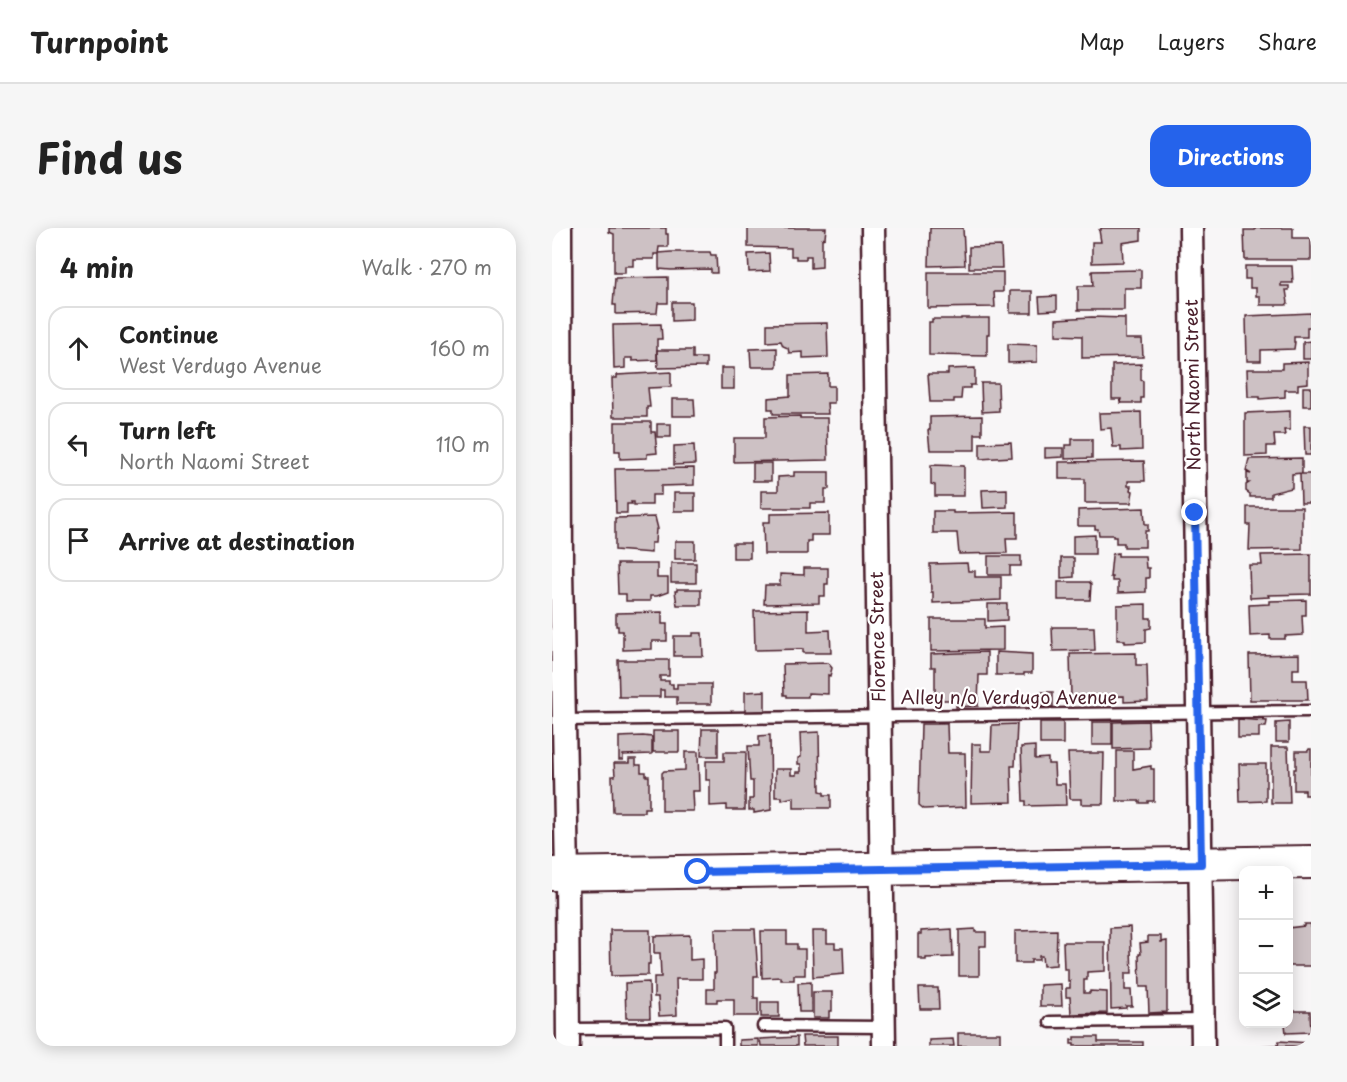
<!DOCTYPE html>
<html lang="en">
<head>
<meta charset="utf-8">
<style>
	:root { --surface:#fff; --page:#f6f6f6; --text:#222; --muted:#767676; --line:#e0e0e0; --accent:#2563eb }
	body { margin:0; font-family:"Playpen Sans",sans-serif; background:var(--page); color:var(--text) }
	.controls { position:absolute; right:18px; bottom:18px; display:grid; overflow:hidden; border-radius:12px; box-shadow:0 3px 15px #0003 }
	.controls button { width:54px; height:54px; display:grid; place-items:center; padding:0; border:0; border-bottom:2px solid var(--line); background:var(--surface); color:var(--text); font:30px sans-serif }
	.stop { position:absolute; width:18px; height:18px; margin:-14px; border:4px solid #2563eb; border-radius:50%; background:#fff }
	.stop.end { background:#2563eb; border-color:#fff; box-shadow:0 2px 6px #0008 }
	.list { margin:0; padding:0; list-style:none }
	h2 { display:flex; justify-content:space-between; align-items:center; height:78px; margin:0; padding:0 24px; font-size:26px }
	h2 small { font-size:20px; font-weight:400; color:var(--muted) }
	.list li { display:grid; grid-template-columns:39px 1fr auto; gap:18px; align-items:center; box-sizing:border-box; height:84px; margin:0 12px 12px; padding:0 12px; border:2px solid var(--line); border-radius:18px }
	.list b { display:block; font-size:22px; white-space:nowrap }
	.list p { margin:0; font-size:20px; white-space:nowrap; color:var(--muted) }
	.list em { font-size:20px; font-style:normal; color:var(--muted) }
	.icon { flex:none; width:33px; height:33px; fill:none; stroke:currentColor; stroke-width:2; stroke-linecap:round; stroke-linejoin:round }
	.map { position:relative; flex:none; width:759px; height:818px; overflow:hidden; border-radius:18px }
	header { display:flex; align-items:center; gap:36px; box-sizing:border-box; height:84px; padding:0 30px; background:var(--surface); border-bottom:2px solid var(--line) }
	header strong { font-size:28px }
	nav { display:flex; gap:33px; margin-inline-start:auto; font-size:21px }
	.intro { display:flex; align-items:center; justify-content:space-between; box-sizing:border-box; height:144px; padding:0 36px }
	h1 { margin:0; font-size:42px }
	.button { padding:15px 27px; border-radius:18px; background:var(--accent); color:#fff; font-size:21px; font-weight:700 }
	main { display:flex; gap:36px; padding:0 36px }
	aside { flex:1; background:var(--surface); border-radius:18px; box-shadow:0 3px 15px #0003 }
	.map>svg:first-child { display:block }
	.building { fill:#cdc1c4; stroke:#4a1f2b; stroke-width:1.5 }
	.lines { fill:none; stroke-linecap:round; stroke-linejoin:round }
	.lane-casing { stroke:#4a1f2b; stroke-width:15 }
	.street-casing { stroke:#4a1f2b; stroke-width:27 }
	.secondary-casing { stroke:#4a1f2b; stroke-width:36 }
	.lane { stroke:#fff; stroke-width:10 }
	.street { stroke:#fff; stroke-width:22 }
	.secondary { stroke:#fff; stroke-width:32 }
	.route { stroke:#2563eb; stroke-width:8 }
	.labels { text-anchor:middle; stroke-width:4.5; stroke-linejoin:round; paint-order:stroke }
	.street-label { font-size:18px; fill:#4a1f2b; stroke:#fff }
</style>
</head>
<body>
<header>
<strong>Turnpoint</strong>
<nav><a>Map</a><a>Layers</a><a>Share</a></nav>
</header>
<div class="intro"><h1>Find us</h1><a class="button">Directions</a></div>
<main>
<aside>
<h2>4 min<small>Walk · 270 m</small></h2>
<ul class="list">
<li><svg class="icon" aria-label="ahead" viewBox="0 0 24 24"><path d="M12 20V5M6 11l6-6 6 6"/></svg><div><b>Continue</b><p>West Verdugo Avenue</p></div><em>160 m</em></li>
<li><svg class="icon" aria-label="left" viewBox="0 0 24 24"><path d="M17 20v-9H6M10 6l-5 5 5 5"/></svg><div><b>Turn left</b><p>North Naomi Street</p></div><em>110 m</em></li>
<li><svg class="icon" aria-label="arrive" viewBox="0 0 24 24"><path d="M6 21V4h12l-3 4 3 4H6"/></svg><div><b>Arrive at destination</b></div></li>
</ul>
</aside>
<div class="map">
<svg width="759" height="818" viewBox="0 0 759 818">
	<rect width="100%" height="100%" fill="#f8f6f7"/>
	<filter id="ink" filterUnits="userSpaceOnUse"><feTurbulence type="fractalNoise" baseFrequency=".0167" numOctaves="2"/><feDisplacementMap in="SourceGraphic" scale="12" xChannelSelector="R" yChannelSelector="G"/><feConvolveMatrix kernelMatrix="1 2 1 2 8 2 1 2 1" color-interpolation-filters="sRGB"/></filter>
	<g filter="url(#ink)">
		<!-- building -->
		<g class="building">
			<path d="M57,0H114V6H116V19H107L106,26H102V31H81V38H73V45H62V6L57,4Z"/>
			<path d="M196,0H274L273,10L270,11V39L259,40V28H254V31H244V28H239V20L196,19Z"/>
			<path d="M378,0H411L413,37L377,38Z"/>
			<path d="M549,0H589V12L570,15L571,34L540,35V14H549L547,2H549Z"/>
			<path d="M703,0H741V10H759V32H693L692,2H703Z"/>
			<path d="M449,18L450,40H417V19Z"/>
			<path d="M119,24H158L159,27H164L165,45H159V41L119,42L107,41V25Z"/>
			<path d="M217,25L218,43L197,44L196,26Z"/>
			<path d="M693,38H740L741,55H729V58H737V62H734L736,75L734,77H708V68H704V60H698V51H693Z"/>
			<path d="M589,42V60H572V82H526V58H541L540,43Z"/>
			<path d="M376,44H451V64H442L443,79L376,80Z"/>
			<path d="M116,49V75H106L105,85L64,86V77H61L63,50Z"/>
			<rect x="458" y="63" width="22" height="22"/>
			<path d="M505,68V82L488,83L487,69Z"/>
			<path d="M120,74H140V92L120,93Z"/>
			<path d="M759,85V99H755V109H742V114H743L742,121L709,122V133H695L694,88Z"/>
			<path d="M540,89L573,90V111H590L591,129L530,130V108L504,107V91Z"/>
			<path d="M409,90H437V106H435V128L377,127V94H380V91H409Z"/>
			<path d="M275,95L276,129L251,130V124L237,125L236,120L231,118L229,113L215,114V96Z"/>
			<path d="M109,96L110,111H105V132L80,133V130H73V140L62,141L61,97Z"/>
			<path d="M759,113V131H751V114Z"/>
			<path d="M456,116L485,117V134L456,135Z"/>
			<path d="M225,120V139H199L198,121Z"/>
			<path d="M105,122H141V130H154V139L106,140Z"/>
			<path d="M756,134V155L746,156V162H733V169L708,171V169H696L695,141H730V135Z"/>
			<path d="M589,136V152L591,153V170H589V175H568L569,171H560V137Z"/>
			<rect x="169" y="140" width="13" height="21"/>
			<path d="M423,140V157H418V160H410L409,171H402V174H378L376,146H396V141Z"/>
			<path d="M119,144V159L96,160L98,179H95V189H61L60,150H65V147Z"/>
			<path d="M276,146V158H282V175H275L276,186H221V181H216V170L238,168V147Z"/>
			<path d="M429,155H446L447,183L430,184Z"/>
			<rect x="751" y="159" width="8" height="19"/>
			<path d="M120,171H142L143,188H120Z"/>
			<path d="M738,183V202H732L733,207H722L723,218H715V227L693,228V185Z"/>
			<path d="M589,184L590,222L569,223V219H561L559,200L548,201L547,185Z"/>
			<path d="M248,188V190H275L276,232L182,234V210H213V189Z"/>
			<path d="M430,188V206H423V222H378L376,202H378V189Z"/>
			<path d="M63,194H99V204H103L105,225L95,226V230L68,231V223H63Z"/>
			<rect x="105" y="196" width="14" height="13"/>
			<path d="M752,198H759V227H753Z"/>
			<path d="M520,211H540V230L513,231V217H520Z"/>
			<path d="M459,214L460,229L428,231V215Z"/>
			<path d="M142,217L143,236L122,237V218Z"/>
			<path d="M493,220H511V229L493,230Z"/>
			<path d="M750,230V245L740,246V260L719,265V269H698V266L694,263V257L697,255H695V245L699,246L694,243L697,231Z"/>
			<path d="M592,233L593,253H576V258H579L578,262L581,263L579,275H533V251H507V234Z"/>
			<rect x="201" y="235" width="18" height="18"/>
			<path d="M379,237L412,238V268H383V257L379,256Z"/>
			<path d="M142,240V257L109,258V267H100V277H82V274H79L80,276H75V285H64L63,241Z"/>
			<path d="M242,244H277V261H273V275H258V280H209V263H226V249L242,248Z"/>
			<path d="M748,246H759V275H749Z"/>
			<path d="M455,261V279L431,280L430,262Z"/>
			<rect x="122" y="265" width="21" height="18"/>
			<path d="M695,279H750V321L697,322L698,297H695Z"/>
			<path d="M592,280L593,296H596V303H593V319H572V315H564V309H561V307H547L546,301H543V298H526V282Z"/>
			<path d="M381,283H401V285L465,284V310H454L455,325L407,326L405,305H381Z"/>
			<path d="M277,285V307H259V313H255V326H212L211,294H218V286Z"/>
			<path d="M103,289L106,301H104L103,315H99V325L63,322V290Z"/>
			<path d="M543,307V326H521V308Z"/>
			<rect x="123" y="313" width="20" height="18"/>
			<rect x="181" y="315" width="17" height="15"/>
			<path d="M566,325V328H593L594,340H597V350H594V364L566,365V353H560V349H558L560,328L561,326Z"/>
			<path d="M759,326V366L716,367L717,369L698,370L697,337H710L709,327Z"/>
			<path d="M436,328H469V338H458V347H436Z"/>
			<path d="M509,330H522V349L509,350Z"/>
			<rect x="119" y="335" width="25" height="20"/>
			<path d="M415,335L416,343H423V349H449V372L381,375V364H379L378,336Z"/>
			<path d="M65,336H105V350H116V364L105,368H98V373H74V366H66Z"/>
			<path d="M252,340H276V356H273V368H267V375L212,376L213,357H228V346L252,347Z"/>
			<path d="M506,354H537L539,356L538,372H506Z"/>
			<path d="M125,361H149V377H125L123,363H125Z"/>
			<path d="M754,372V387H750L751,407L733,408V411H718V407L698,408L697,377L717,376V373Z"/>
			<path d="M436,376H455V392L436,393Z"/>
			<path d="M594,376V390H599V400L594,401V414L573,415V412H565V377Z"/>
			<path d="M256,382V403L278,402L279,425H251V421L203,422L202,383Z"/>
			<path d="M110,384V396H115V413H100V421L71,422V403H66V398H64V385Z"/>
			<path d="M379,391H433V400L451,399V422L379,423Z"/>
			<path d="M500,399H542L543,422L501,423Z"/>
			<path d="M141,405H150L151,428H122V408H141Z"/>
			<path d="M435,424V447H427L426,478L404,479L405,472H383V439H379V426Z"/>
			<path d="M444,424L480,426V445H472V447H444Z"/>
			<path d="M584,425V437H595L596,473L572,474V468L519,469L518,426Z"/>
			<path d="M747,426V441H741V452H755L756,472H698L697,427Z"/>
			<path d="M66,432H117V448H108V453H117V456H121V460H125V456H159V476H125V469H112V462H108V469H67Z"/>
			<path d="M276,435L280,440L278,448L276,447V466L256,465V469H235V467H232L231,436Z"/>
			<path d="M213,463V483L193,484V464Z"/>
			<rect x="490" y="464" width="11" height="15"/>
			<path d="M686,491L715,493L714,499H707V509H686Z"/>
			<path d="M596,493L597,520L561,521V494Z"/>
			<rect x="488" y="494" width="23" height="22"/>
			<rect x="540" y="494" width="20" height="23"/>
			<path d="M737,494V514H724V495Z"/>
			<path d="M369,496H395L396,525H413L414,579L372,581L367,577Z"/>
			<path d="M465,496L463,538H459L460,574L419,575L420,516H429V523H439L440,497Z"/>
			<path d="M150,501H166V528H149Z"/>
			<rect x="101" y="503" width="26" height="21"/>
			<path d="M267,504L268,563L272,564V567H279V580H242V569L230,572V569H223V541H239V547H244V544H249V536H246V530L249,529L248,505Z"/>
			<path d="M218,507L219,582L202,585V582H197V571H201V553H198L196,518H207V508Z"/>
			<path d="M91,508L100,509V526L71,527V532H67V509Z"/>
			<path d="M483,518V531L496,530V536H502L503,556H513L514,577L474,578V573H471L469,519Z"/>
			<path d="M719,519H736L738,575H719Z"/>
			<path d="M757,521H759V567H753V562H742V541H744V523H756Z"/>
			<path d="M565,523H581V541L599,538V541H602V573H596V575H588V573H565Z"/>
			<path d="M133,524H146L147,563H140L141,583H110V545L112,543L133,542Z"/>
			<path d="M172,524H194L193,582H175V577L158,578V552H154V533H172Z"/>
			<path d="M516,525H552L551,576H529V571H518Z"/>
			<path d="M77,531H84V537H89V544H94V548H97V580H92V584H61L60,548H63L62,535H77Z"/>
			<path d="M687,536H714V573L688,574Z"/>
			<path d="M752,696H759V738H736V700L752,698Z"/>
			<path d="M578,699L580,745H573V762H579L580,778H574V780L559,781L558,700Z"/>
			<path d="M163,701H203L206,748H202V770H206V788H182V771H165V774H155V761H162V745H164Z"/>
			<path d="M400,701L401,729L374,730V732H370V730H366V706H369V703Z"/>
			<path d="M423,701V704H434V718H427V748H407V702Z"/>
			<path d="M58,702H98V736H96V747L59,748Z"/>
			<path d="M505,702L504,737L491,738L490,728H487V732H479V735H463V703Z"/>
			<path d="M209,703H235V716H245V721H253V747H242V752H229V749L210,750Z"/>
			<path d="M260,703H275V715H283V720H291L292,746L261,749Z"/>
			<path d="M138,707V732L150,731V751H124L125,787L107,788L106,769H102V749H109L108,725H102V708Z"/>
			<path d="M596,708H609V714L615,713V784L597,785L596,759H588L587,726H589L588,715L596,714Z"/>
			<path d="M511,714H553V743L535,744V752H532V765H538V763L555,764V785L519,786L518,769H514V760H518V753H516V741H512Z"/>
			<path d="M97,754L98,790H74L73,755Z"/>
			<path d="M259,754V784H247L246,755Z"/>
			<path d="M509,756L510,778H488V757Z"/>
			<path d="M367,760H386L387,781H368Z"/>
			<path d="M261,764H280V783H277V790H261Z"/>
			<rect x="209" y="774" width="18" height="15"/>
			<path d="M736,783H758L759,804L734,805L733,796H736Z"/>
			<rect x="406" y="805" width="42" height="13"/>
			<path d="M250,808H286V818H251Z"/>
			<path d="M245,809V818H209L208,811Z"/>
			<path d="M522,809H546V814H591V818H522V816H519V812H522Z"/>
			<path d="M206,811V818H187V812Z"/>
			<path d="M401,811L402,818H377V812Z"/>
			<path d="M727,813L758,815V818H704L726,817Z"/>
		</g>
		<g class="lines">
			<!-- lane casing -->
			<g class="lane-casing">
				<g id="lane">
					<path d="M12,492L759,483"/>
					<path d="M498,794L651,792"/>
					<path d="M211,798L332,799"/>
					<path d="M16,801L173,800V818"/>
				</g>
			</g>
			<!-- street casing -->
			<g class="street-casing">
				<g id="street">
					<path d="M8,0L9,343L15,646L16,818"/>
					<path d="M321,0L332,818"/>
					<path d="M639,0L651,818"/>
				</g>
			</g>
			<!-- secondary casing -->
			<g class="secondary-casing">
				<path id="secondary" d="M0,646L759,634"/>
			</g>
			<!-- lane -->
			<use href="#lane" class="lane"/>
			<!-- street -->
			<use href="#street" class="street"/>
			<!-- secondary -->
			<use href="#secondary" class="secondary"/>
		</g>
	</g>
	<g class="lines" filter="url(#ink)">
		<!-- route -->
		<path class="route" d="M146,644L649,636L643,285"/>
	</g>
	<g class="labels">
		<!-- street labels -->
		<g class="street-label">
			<text transform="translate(641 157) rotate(-91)" y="6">North Naomi Street</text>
			<text transform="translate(326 409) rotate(-91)" y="6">Florence Street</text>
			<text x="457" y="476">Alley n/o Verdugo Avenue</text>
		</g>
	</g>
</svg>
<div class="controls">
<button>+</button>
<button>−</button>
<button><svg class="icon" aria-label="layers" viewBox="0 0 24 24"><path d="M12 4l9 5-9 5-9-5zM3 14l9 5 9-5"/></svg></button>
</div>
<div class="stop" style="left:146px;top:644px"></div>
<div class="stop end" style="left:643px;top:285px"></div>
</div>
</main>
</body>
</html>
